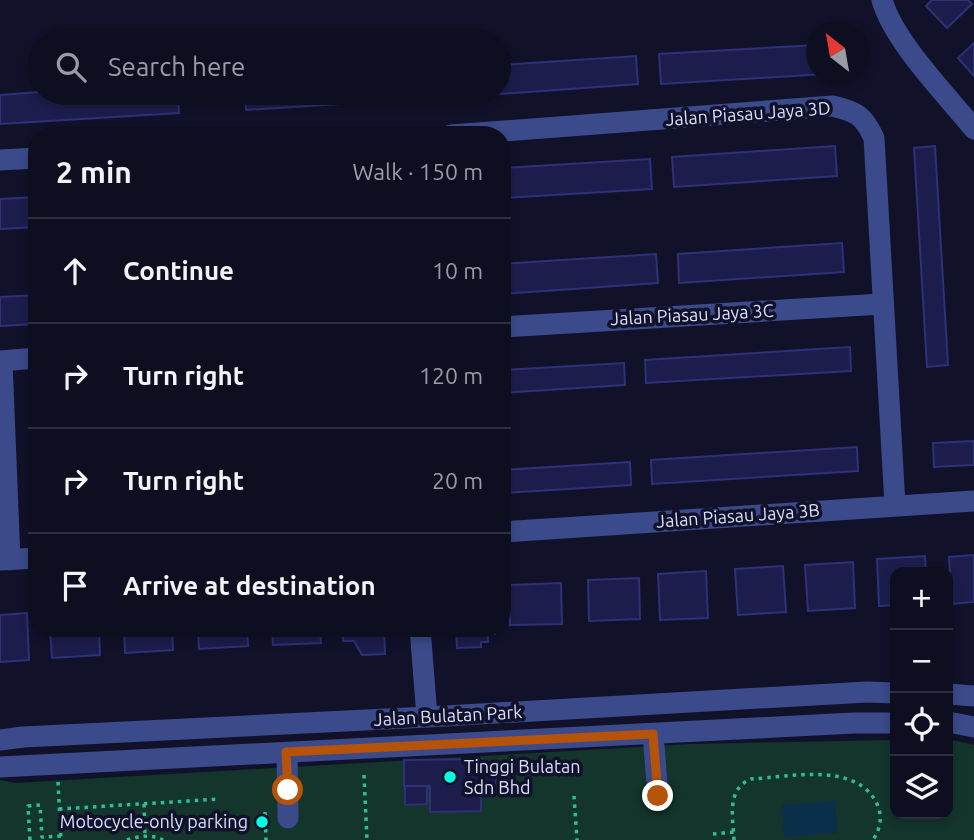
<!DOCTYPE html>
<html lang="en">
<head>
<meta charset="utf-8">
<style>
	:root { --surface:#0d0e20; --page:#1b1c2d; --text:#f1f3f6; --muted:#9a9ca5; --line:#2d2e3e }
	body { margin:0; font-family:Ubuntu,sans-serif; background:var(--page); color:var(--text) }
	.controls { position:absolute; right:21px; bottom:21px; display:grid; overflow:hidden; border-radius:14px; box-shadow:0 4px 10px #0003 }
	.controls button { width:63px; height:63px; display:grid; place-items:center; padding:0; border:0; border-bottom:2px solid var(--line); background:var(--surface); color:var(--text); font:35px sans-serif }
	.compass { position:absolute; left:806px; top:21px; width:63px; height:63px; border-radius:50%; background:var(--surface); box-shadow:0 4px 10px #0003; rotate:329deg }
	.stop { position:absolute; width:21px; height:21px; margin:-16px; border:5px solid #b45309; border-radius:50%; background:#fff }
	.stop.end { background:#b45309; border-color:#fff; box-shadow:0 2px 7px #0008 }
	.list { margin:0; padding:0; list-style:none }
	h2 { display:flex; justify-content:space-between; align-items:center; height:91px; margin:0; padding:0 28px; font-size:30px }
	h2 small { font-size:23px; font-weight:400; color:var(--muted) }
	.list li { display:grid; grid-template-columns:46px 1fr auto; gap:21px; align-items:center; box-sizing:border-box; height:105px; padding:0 28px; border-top:2px solid var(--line) }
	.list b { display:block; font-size:26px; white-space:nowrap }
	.list em { font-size:23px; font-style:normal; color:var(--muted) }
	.icon { flex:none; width:38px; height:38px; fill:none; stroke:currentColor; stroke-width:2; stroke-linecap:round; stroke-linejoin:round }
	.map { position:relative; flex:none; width:974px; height:840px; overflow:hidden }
	.search { position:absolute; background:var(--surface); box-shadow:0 4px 10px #0003; left:28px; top:28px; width:483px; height:77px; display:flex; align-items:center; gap:18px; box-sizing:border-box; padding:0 24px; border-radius:38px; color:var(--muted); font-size:26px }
	.panel { position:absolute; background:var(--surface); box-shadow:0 4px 10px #0003; left:28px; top:126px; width:483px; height:511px; border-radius:28px }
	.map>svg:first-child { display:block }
	.green { fill:#13352c }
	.water { fill:#0a2f4a }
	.building { fill:#1c1d4c; stroke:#2e3078; stroke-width:2 }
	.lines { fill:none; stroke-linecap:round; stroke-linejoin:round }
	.path { stroke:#30bd96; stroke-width:3.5; stroke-dasharray:3.5 5; stroke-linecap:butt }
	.minor { stroke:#3b4a8a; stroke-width:21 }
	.route { stroke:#b45309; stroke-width:9 }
	.poi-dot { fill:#06ffe1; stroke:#11122a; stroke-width:2.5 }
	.labels { text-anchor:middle; stroke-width:7; stroke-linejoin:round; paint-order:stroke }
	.street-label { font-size:18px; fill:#dadeff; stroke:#11122a }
	.poi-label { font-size:18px; fill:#dadeff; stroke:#11122a; text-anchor:start }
</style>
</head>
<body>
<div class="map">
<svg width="974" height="840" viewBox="0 0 974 840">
	<rect width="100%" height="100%" fill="#11122a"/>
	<!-- green -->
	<path class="green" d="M948,739L974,745V840H0V780L15,783L691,744L895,740V814H948Z"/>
	<!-- water -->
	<path class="water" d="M835,801L837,833L784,837L782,805Z"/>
	<!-- building -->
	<g class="building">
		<path d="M932,0H968L972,4L947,28L926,6Z"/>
		<path d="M974,43V76L958,58Z"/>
		<path d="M816,45V74H826L661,84L659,54Z"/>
		<path d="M636,56L638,84L473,96V93H499V65Z"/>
		<path d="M40,92L178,93L179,113L0,124V95Z"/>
		<path d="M246,93H452V97L246,110Z"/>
		<path d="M835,146L837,176L674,187L672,157Z"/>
		<path d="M935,146L948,365L927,367L914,148Z"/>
		<path d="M650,159L652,189L502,198V168Z"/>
		<path d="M37,197V227L0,229V199Z"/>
		<path d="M842,243L844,272L679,283L678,254Z"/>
		<path d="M656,254L658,283L502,294V264Z"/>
		<path d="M37,295V324L0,326V297Z"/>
		<path d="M850,347L851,371L646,383L645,360Z"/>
		<path d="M624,363L625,385L502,393V370Z"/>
		<path d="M974,441V465L934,467L933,443Z"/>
		<path d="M857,447L858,471L652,484L651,460Z"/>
		<path d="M630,462L631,485L502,493V470Z"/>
		<path d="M974,555V602L952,604L949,557Z"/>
		<path d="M925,556L926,572H895V605L879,606L877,559Z"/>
		<path d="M853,562L855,608L808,611L805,565Z"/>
		<path d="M783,566L786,612L738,615L735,569Z"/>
		<path d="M706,571L708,618L660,620L658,574Z"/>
		<path d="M639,578L640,619L589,621L588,580Z"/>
		<path d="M561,583L562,624L510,625V585Z"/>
		<path d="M27,613L29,660L0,662V615Z"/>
		<path d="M50,628H99L100,655L52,658Z"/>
		<path d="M124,628H172L173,650L125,653Z"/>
		<path d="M198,628H247L248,646L199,649Z"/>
		<path d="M272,628H320L321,643L273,645Z"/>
		<path d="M343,628H384L385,654L362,655L354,641H343Z"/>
		<path d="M456,628H495V634H488V642H481V647L457,648Z"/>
		<path d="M483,759V769H497L496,785L481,786V811L430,812V786H404V760Z"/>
		<path d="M405,786H427V804L405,805Z"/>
	</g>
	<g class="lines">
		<!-- path -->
		<g class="path">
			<path d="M364,775L367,840"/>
			<path d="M58,782L61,840"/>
			<path d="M574,796L577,840"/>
			<path d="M144,804L145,836"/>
			<path d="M59,809L220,799"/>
			<path d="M265,812L266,840"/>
			<path d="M713,834L734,832"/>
			<path d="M30,840L28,806L40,805L42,837L61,836"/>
			<path d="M127,840C139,836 151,834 163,840"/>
			<path d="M734,840C733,818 726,789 751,779C789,777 857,761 877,804C883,817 880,829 873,840"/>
		</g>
		<!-- minor -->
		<g class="minor">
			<path d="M882,0C894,42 946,94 974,129"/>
			<path d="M451,135L833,106C857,112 863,115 874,138L895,505"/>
			<path d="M0,160L37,158"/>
			<path d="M502,327L882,304"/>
			<path d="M0,361L37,358"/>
			<path d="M2,361L10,560"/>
			<path d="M502,532L974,501"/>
			<path d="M0,560L37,558"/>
			<path d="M420,628L427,717"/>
			<path d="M948,694L974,696"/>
			<path d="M948,722L974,727"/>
			<path d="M653,734L658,796"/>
			<path d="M0,740L23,737L427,717L867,692L895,693"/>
			<path d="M287,753L288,818"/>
			<path d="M0,767L854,723H895"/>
		</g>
	</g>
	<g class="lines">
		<!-- route -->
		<path class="route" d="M288,790L286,752L653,734L658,796"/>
	</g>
	<!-- markers -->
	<g class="poi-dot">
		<circle cx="450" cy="777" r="7"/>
		<circle cx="262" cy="822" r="7"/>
	</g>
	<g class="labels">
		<!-- street labels -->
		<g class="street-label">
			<text transform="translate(748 114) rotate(-4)" y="6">Jalan Piasau Jaya 3D</text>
			<text transform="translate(692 315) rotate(-3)" y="6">Jalan Piasau Jaya 3C</text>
			<text transform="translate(738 516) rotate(-4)" y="6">Jalan Piasau Jaya 3B</text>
			<text transform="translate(448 716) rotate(-3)" y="6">Jalan Bulatan Park</text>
		</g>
		<!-- poi labels -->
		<g class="poi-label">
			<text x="464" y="773">Tinggi Bulatan<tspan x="464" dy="21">Sdn Bhd</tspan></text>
			<text x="248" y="828" text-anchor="end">Motocycle-only parking</text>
		</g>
	</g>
</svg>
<div class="controls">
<button>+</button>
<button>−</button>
<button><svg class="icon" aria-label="locate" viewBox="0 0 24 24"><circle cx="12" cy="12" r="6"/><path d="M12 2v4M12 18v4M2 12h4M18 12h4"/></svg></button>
<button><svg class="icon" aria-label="layers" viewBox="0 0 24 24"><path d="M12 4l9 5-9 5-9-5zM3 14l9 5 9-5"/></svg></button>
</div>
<svg class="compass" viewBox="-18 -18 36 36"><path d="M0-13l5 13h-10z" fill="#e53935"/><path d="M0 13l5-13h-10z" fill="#9a9ca5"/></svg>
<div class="stop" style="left:288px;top:790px"></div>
<div class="stop end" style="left:658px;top:796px"></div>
<div class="search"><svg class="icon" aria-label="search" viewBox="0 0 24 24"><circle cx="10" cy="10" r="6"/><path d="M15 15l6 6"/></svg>Search here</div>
<section class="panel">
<h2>2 min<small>Walk · 150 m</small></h2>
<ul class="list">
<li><svg class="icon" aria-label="ahead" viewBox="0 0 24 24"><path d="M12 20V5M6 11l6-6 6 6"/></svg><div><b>Continue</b></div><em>10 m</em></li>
<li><svg class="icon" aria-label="right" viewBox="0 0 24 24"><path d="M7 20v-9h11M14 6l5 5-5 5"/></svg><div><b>Turn right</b></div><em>120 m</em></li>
<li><svg class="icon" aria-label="right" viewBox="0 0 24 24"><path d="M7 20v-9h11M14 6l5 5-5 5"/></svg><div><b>Turn right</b></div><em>20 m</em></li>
<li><svg class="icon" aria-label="arrive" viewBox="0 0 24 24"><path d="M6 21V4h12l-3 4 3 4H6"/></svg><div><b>Arrive at destination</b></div></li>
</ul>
</section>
</div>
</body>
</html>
